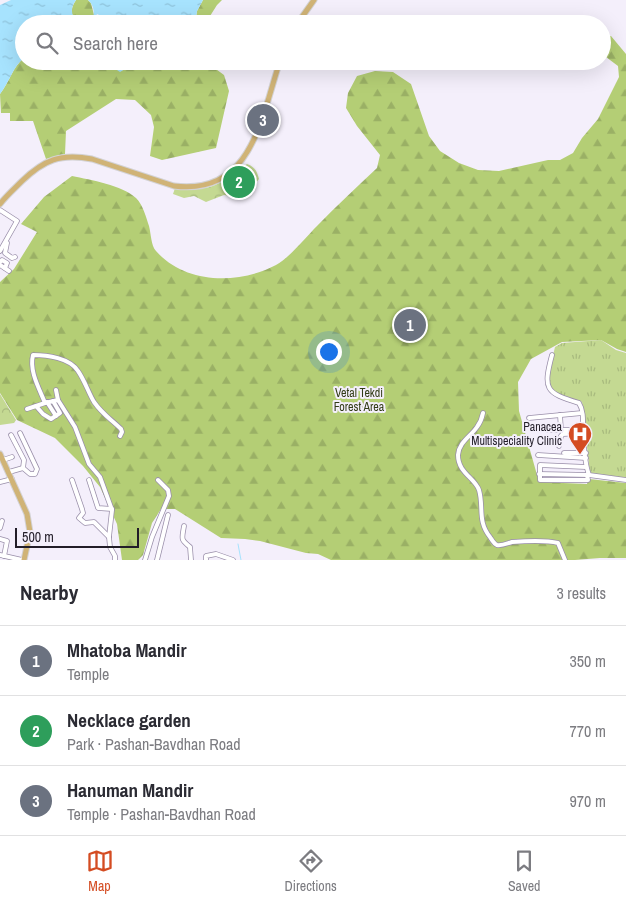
<!DOCTYPE html>
<html lang="en">
<head>
<meta charset="utf-8">
<style>
	:root { --surface:#fff; --page:#f7f7f7; --text:#2b2b33; --muted:#7c7c81; --line:#e1e1e2; --accent:#d44c22 }
	body { margin:0; font-family:"Archivo Narrow",sans-serif; background:var(--page); color:var(--text) }
	.scale { position:absolute; left:15px; bottom:12px; width:124px; box-sizing:border-box; padding-left:5px; border:2px solid #221d28; border-top:0; font-size:14px; line-height:18px; white-space:nowrap; color:#221d28; -webkit-text-stroke:4px #f4effb; paint-order:stroke }
	.you { position:absolute; left:328px; top:351px; width:18px; height:18px; margin:-12px; border:4px solid #fff; border-radius:50%; background:#1a73e8; box-shadow:0 0 0 8px #1a73e833 }
	.badge { display:grid; place-items:center; width:32px; height:32px; border-radius:50%; background:var(--accent); color:#fff; font-size:16px; font-weight:700 }
	.pin { position:absolute; translate:-50% -50%; border:2px solid #fff; box-shadow:0 1px 5px #0006 }
	.list { margin:0; padding:0; list-style:none }
	h2 { display:flex; justify-content:space-between; align-items:center; height:65px; margin:0; padding:0 20px; font-size:21px }
	h2 small { font-size:16px; font-weight:400; color:var(--muted) }
	.list li { display:grid; grid-template-columns:32px 1fr auto; gap:15px; align-items:center; box-sizing:border-box; height:70px; padding:0 20px; border-top:1px solid var(--line) }
	.list b { display:block; font-size:19px; white-space:nowrap }
	.list p { margin:0; font-size:16px; white-space:nowrap; color:var(--muted) }
	.list em { font-size:16px; font-style:normal; color:var(--muted) }
	.icon { flex:none; width:28px; height:28px; fill:none; stroke:currentColor; stroke-width:2; stroke-linecap:round; stroke-linejoin:round }
	.map { position:relative; flex:none; width:626px; height:560px; overflow:hidden }
	.search { position:absolute; background:var(--surface); box-shadow:0 5px 20px #0002; left:15px; right:15px; top:15px; height:55px; display:flex; align-items:center; gap:12px; box-sizing:border-box; padding:0 18px; border-radius:28px; color:var(--muted); font-size:19px }
	.sheet { height:275px; background:var(--surface) }
	nav { display:flex; justify-content:space-around; align-items:center; box-sizing:border-box; height:70px; border-top:1px solid var(--line); background:var(--surface); font-size:14px; color:var(--muted) }
	nav a { display:grid; justify-items:center; gap:2px }
	nav .on { color:var(--accent) }
	.map>svg:first-child { display:block }
	.grass { fill:url(#grass-tufts) }
	.forest { fill:url(#forest-firs) }
	.park { fill:url(#park-crowns) }
	.water { fill:url(#water-ripples) }
	.lines { fill:none; stroke-linecap:round; stroke-linejoin:round }
	.stream { stroke:#a7e3fe; stroke-width:1 }
	.minor-casing { stroke:#998ea9; stroke-width:5.5 }
	.major-casing { stroke:#d3d2d4; stroke-width:7 }
	.minor { stroke:#fff; stroke-width:4 }
	.major { stroke:#d0b376; stroke-width:5 }
	.labels { text-anchor:middle; stroke-width:4; stroke-linejoin:round; paint-order:stroke }
	.park-label { font-size:12px; fill:#323c17; stroke:#f4effb }
	.poi-label { font-size:12px; fill:#221d28; stroke:#f4effb; text-anchor:end }
</style>
</head>
<body>
<div class="map">
<svg width="626" height="560" viewBox="0 0 626 560">
	<defs>
		<pattern id="grass-tufts" width="24" height="20" patternUnits="userSpaceOnUse" patternTransform="scale(1.25)"><rect width="24" height="20" fill="#c4d992"/><path d="M3 7l-1-3M5 7V3M7 7l1-3M15 17l-1-3M17 17v-4M19 17l1-3" fill="none" stroke="#a8ba7e"/></pattern>
		<pattern id="forest-firs" width="22" height="20" patternUnits="userSpaceOnUse" patternTransform="scale(1.25)"><rect width="22" height="20" fill="#b4ce75"/><path d="M5 1l3.5 6h-7zM16 11l3.5 6h-7z" fill="#9ab065"/></pattern>
		<pattern id="park-crowns" width="20" height="18" patternUnits="userSpaceOnUse" patternTransform="scale(1.25)"><rect width="20" height="18" fill="#c4d992"/><path d="M2 6a3 3 0 1 1 6 0M12 15a3 3 0 1 1 6 0" fill="none" stroke="#a8ba7e"/></pattern>
		<pattern id="water-ripples" width="26" height="14" patternUnits="userSpaceOnUse" patternTransform="scale(1.25)"><rect width="26" height="14" fill="#a7e3fe"/><path d="M2 4q2-2 4 0t4 0M15 11q2-2 4 0t4 0" fill="none" stroke="#8fc2da"/></pattern>
	</defs>
	<rect width="100%" height="100%" fill="#f4effb"/>
	<!-- grass -->
	<path class="grass" d="M601,340L616,350L626,353V478L590,474L582,402C574,399 566,399 559,395C542,386 552,361 555,347L562,343Z"/>
	<!-- forest -->
	<g class="forest">
		<path d="M76,0H88L91,3L94,15L91,21L92,24C77,24 65,16 76,0Z"/>
		<path d="M203,0H222L217,5L205,24H195L197,11Z"/>
		<path d="M611,36L626,54V352L617,349L601,340L562,342L531,359L518,382L519,411L539,482L587,484L589,479L626,483V558H600L575,560H331L318,554L306,553L260,541L245,539L221,538L175,509H161L152,523L143,555L138,560H122L117,524L100,487L83,466L55,438L17,420L0,393V282L14,269L37,232L21,224L44,197L72,176C91,180 122,185 136,198C143,205 146,217 149,226C151,233 151,246 156,251C185,284 238,285 276,265C288,259 306,237 317,226C336,206 357,187 377,168L380,155L357,126L346,108L348,93L357,76L375,71L393,72L411,84L429,136L440,151L459,163L478,170L499,171L548,160H560L573,153L582,138L598,119L619,77L618,66L602,54V37Z"/>
		<path d="M24,58V61H61L76,64L80,61L81,63L89,62L99,66L103,64L110,69L117,66L121,71L138,61L155,63L158,61H175L177,63L187,64L190,61H205L224,75L229,91L216,148L162,160L150,156L154,127L151,115L135,100L116,99L66,131L65,154L46,159L33,121H10V113H1L0,94C9,83 13,66 24,58Z"/>
	</g>
	<!-- park -->
	<g class="park">
		<path d="M247,164C255,167 257,171 259,179L251,188L237,197L224,195L206,202L194,196L184,198L173,194L175,188C214,191 217,186 247,164Z"/>
		<path d="M0,394L16,420L14,423L0,425Z"/>
	</g>
	<!-- water -->
	<g class="water">
		<path d="M11,0H76C69,9 71,19 82,24H24V58C13,66 9,83 0,94V5Z"/>
		<path d="M88,0H203L197,11L195,24H116L115,18L108,19L97,14L95,18L100,19V24H92L91,21C96,15 94,5 88,0Z"/>
		<path d="M80,61H138L120,72L117,70V66L110,69L103,64L100,66L89,62L81,63Z"/>
	</g>
	<g class="lines">
		<!-- stream -->
		<path class="stream" d="M238,544L241,560"/>
		<!-- minor casing -->
		<g class="minor-casing">
			<g id="minor">
				<path d="M0,210L17,221L0,251"/>
				<path d="M7,243L5,253L12,258L15,257"/>
				<path d="M0,262L2,260L7,263L5,268"/>
				<path d="M0,265L9,271"/>
				<path d="M552,355C543,389 545,393 579,403C584,411 583,421 583,431C584,445 584,462 589,475L626,480"/>
				<path d="M56,390L58,400L75,427L89,464L100,477L112,510L109,537L110,547L115,556V560"/>
				<path d="M58,400L45,403C39,388 29,371 33,355C47,355 70,358 78,371C85,381 88,392 94,402C103,415 111,419 121,429L122,432L120,436"/>
				<path d="M47,402L56,416"/>
				<path d="M36,406L43,414L51,419L60,413L53,401"/>
				<path d="M27,409L45,403"/>
				<path d="M483,413C482,418 480,423 477,427C471,436 459,442 458,455C458,473 475,478 479,490C484,507 477,521 490,537C492,540 494,544 497,545C502,546 508,543 512,542C525,541 546,540 558,543L565,560"/>
				<path d="M560,415L561,430"/>
				<path d="M529,418L582,413"/>
				<path d="M547,430H577L583,433"/>
				<path d="M11,435L24,460L23,468L30,474H35L37,469L20,433"/>
				<path d="M559,446L561,436L563,434L582,433"/>
				<path d="M564,453H586"/>
				<path d="M538,455L586,458"/>
				<path d="M3,460L12,457"/>
				<path d="M586,467L540,465V480H588L587,475"/>
				<path d="M9,472L23,468"/>
				<path d="M539,474L589,475"/>
				<path d="M72,480L82,509L83,513L79,518L85,523L94,522L109,537"/>
				<path d="M89,480L98,508L112,509"/>
				<path d="M0,482L12,479"/>
				<path d="M184,526C182,539 180,539 190,547L191,560"/>
				<path d="M0,528L2,521"/>
				<path d="M0,539L7,541L4,556"/>
				<path d="M0,555L22,560"/>
				<path d="M145,560L152,537L169,496L168,490L158,480"/>
				<path d="M157,560L168,515"/>
				<path d="M206,560V556L216,554L233,560"/>
			</g>
		</g>
		<!-- major casing -->
		<g class="major-casing">
			<g id="major">
				<path d="M297,24L314,0"/>
				<path d="M0,204C6,196 14,189 22,181C44,160 60,153 92,159L174,186C252,196 261,118 280,61"/>
				<path d="M0,454L27,514L30,532L24,560"/>
			</g>
		</g>
		<!-- minor -->
		<use href="#minor" class="minor"/>
		<!-- major -->
		<use href="#major" class="major"/>
	</g>
	<!-- icons -->
	<defs>
		<g id="hospital-pin" transform="scale(1.25)"><path d="M0 17L-7.5 6A9.5 9.5 0 1 1 7.5 6Z" fill="#d44c22" stroke="#f4effb"/><path d="M-5-5h3v3.5h4V-5h3V5h-3V1.5h-4V5h-3Z" fill="#fff"/></g>
	</defs>
	<g fill-rule="evenodd">
		<use href="#hospital-pin" x="580" y="434"/>
	</g>
	<g class="labels">
		<!-- park labels -->
		<g class="park-label">
			<text x="359" y="397">Vetal Tekdi<tspan x="359" dy="14">Forest Area</tspan></text>
		</g>
		<!-- poi labels -->
		<g class="poi-label">
			<text x="562" y="431">Panacea<tspan x="562" dy="14">Multispeciality Clinic</tspan></text>
		</g>
	</g>
</svg>
<div class="scale">500 m</div>
<div class="you"></div>
<div class="pin badge" style="left:410px;top:325px;background:#6b7280">1</div>
<div class="pin badge" style="left:239px;top:182px;background:#2e9e5b">2</div>
<div class="pin badge" style="left:263px;top:120px;background:#6b7280">3</div>
<div class="search"><svg class="icon" aria-label="search" viewBox="0 0 24 24"><circle cx="10" cy="10" r="6"/><path d="M15 15l6 6"/></svg>Search here</div>
</div>
<section class="sheet">
<h2>Nearby<small>3 results</small></h2>
<ul class="list">
<li><span class="badge" style="background:#6b7280">1</span><div><b>Mhatoba Mandir</b><p>Temple</p></div><em>350 m</em></li>
<li><span class="badge" style="background:#2e9e5b">2</span><div><b>Necklace garden</b><p>Park · Pashan-Bavdhan Road</p></div><em>770 m</em></li>
<li><span class="badge" style="background:#6b7280">3</span><div><b>Hanuman Mandir</b><p>Temple · Pashan-Bavdhan Road</p></div><em>970 m</em></li>
</ul>
</section>
<nav>
<a class="on"><svg class="icon" aria-label="map" viewBox="0 0 24 24"><path d="M3 6l6-2 6 2 6-2v14l-6 2-6-2-6 2zM9 4v14M15 6v14"/></svg>Map</a>
<a><svg class="icon" aria-label="directions" viewBox="0 0 24 24"><path d="M12 3l9 9-9 9-9-9zM9 14v-3h6M13 9l2 2-2 2"/></svg>Directions</a>
<a><svg class="icon" aria-label="saved" viewBox="0 0 24 24"><path d="M7 4h10v16l-5-4-5 4z"/></svg>Saved</a>
</nav>
</body>
</html>
